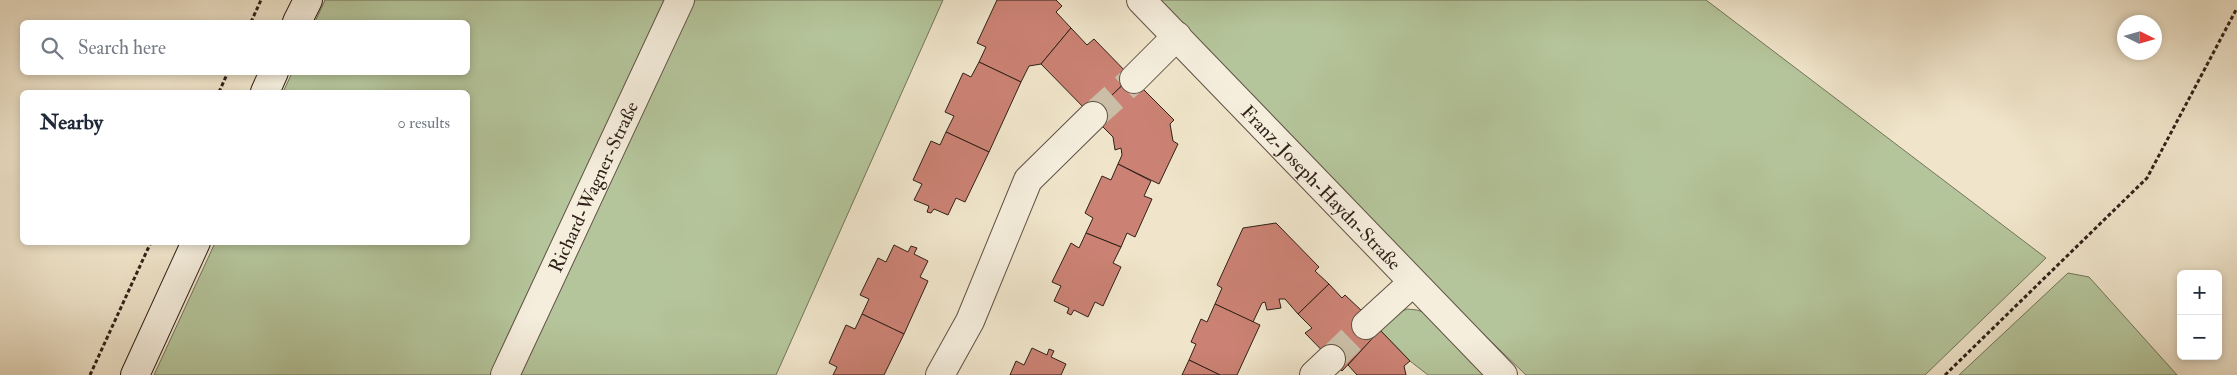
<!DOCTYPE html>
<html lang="en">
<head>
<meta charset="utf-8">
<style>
	:root { --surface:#fff; --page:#f2f2f3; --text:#1f2937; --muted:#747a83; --line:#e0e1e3 }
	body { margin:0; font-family:"IM FELL Double Pica",serif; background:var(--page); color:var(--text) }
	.controls { position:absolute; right:15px; bottom:15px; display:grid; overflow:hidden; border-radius:8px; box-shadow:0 2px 8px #0003 }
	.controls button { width:45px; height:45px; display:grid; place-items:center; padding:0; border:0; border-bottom:1px solid var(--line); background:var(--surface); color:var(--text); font:25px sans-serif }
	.compass { position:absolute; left:2117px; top:15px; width:45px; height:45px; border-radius:50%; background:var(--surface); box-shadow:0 2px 8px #0003; rotate:95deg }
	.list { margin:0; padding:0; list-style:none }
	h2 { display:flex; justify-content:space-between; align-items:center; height:65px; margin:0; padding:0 20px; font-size:21px }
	h2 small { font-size:16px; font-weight:400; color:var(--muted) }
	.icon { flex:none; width:28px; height:28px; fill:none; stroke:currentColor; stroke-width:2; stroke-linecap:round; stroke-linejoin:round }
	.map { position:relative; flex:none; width:2237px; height:375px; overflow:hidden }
	.search { position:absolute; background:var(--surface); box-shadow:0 2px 8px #0003; left:20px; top:20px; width:450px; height:55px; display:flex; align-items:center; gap:12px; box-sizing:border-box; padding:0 18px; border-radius:8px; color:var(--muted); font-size:19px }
	.panel { position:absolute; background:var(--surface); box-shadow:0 2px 8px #0003; left:20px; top:90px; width:450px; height:155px; border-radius:8px }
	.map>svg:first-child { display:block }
	.green { fill:#b5c59b; stroke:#72735a }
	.building { fill:#cb8274; stroke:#302118 }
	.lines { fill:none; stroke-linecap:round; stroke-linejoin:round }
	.minor-tunnel { stroke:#cabea7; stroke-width:28; stroke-dasharray:28 14; stroke-linecap:butt }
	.minor-casing { stroke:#605245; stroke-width:30 }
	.secondary-casing { stroke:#302118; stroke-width:30 }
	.path { stroke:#302118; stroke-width:3; stroke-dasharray:4 2.5; stroke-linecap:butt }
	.minor { stroke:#f5eedd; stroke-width:28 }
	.secondary { stroke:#f5eedd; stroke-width:28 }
	.labels { text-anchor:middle; stroke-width:4.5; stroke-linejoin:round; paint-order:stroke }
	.street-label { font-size:19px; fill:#302118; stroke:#f5eedd }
</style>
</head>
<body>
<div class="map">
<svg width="2237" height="375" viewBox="0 0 2237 375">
	<rect width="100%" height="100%" fill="#f0e5cb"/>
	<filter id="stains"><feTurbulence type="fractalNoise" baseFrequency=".004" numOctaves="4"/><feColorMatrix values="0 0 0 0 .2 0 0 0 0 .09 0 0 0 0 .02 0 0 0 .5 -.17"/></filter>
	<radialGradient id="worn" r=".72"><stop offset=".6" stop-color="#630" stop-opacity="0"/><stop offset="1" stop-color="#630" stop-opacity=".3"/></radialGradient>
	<!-- green -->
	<g class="green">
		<path d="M325,0H669L494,375H154L215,243L468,242V92H283L292,73L468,72V22H315Z"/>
		<path d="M689,0H943L776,375H515Z"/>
		<path d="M1161,0H1706L2046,258L1925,375H1526L1394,248Z"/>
		<path d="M2068,273L2089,277L2177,375H1959Z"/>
		<path d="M1407,309L1417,310L1426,313L1488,375H1428L1410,361L1380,330L1400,312Z"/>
	</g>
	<!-- building -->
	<g class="building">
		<path d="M997,0H1056L1062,6L1056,12L1071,28L1041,64L1029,66L1021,82L979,62L986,47L977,43Z"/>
		<path d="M1071,28L1087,45L1094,39L1131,77L1091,115L1041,64Z"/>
		<path d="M979,62L1021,82L989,152L946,132L954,116L945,112L963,73L971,77Z"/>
		<path d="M1131,77L1174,120L1170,124L1173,141L1178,144L1159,184L1118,164L1122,155L1121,148L1115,150L1113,137L1091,115Z"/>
		<path d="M946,132L989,152L965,202L956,198L948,215L934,209L931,213L927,212L929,206L914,200L922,184L913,180L931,141L940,145Z"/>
		<path d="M1118,164L1151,181L1144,196L1152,199L1135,237L1127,233L1121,247L1086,233L1093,218L1085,213L1102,176L1111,180Z"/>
		<path d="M1276,223L1319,267L1315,271L1329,284L1298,314L1285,299H1279L1281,308L1267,310L1265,302L1262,303L1253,322L1215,304L1222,288L1217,285L1243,228Z"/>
		<path d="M1086,233L1121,247L1113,263L1121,267L1103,306L1095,302L1088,317L1074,310L1071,315L1067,313L1069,308L1054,301L1061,286L1052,282L1071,243L1079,248Z"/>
		<path d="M894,245L908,252L911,246L917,248L914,254L928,261L920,277L928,281L904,334L862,314L869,299L860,295L878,258L886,262Z"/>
		<path d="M1329,284L1342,298L1345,295L1363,312L1376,335L1342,371L1305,333L1312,328L1298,314Z"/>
		<path d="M1215,304L1260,325L1237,375H1220L1189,360L1196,344L1191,342L1201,319L1207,322Z"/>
		<path d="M862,314L904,334L884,375H833L837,367L829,363L846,325L855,329Z"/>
		<path d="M1380,330L1410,361L1404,366L1406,375H1357L1348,365Z"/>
		<path d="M1032,348L1047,355L1049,349L1054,351L1051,357L1066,364L1061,375H1010L1016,361L1024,365Z"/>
		<path d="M1189,360L1220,375H1182Z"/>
	</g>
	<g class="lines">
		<!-- minor-tunnel -->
		<g class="minor-tunnel">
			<path d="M1093,116L1134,79"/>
			<path d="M1331,359L1366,325"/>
		</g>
		<!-- minor casing -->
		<g class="minor-casing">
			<g id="minor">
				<path id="s1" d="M1141,0L1503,375"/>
				<path d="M1134,79L1177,36"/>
				<path d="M1366,325L1412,283"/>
				<path id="s2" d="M505,375L680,0"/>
				<path d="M940,375L970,321L1028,180L1093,116"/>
				<path d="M1314,375L1331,359"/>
			</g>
		</g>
		<!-- secondary casing -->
		<g class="secondary-casing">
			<g id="secondary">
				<path d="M297,22L308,0"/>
				<path d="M265,92L274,72"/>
				<path d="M135,375L196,242"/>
			</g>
		</g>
		<!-- path -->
		<g class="path">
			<path d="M251,22L261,0"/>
			<path d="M219,92L228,72"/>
			<path d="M90,375L151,242"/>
			<path d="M1945,375L2147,178L2237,8"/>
		</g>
		<!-- minor -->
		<use href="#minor" class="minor"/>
		<!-- secondary -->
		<use href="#secondary" class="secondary"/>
	</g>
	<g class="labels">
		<!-- street labels -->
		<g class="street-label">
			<text dy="7" stroke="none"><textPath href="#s1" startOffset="260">Franz-Joseph-Haydn-Straße</textPath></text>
			<text dy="7" stroke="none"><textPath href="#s2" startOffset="208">Richard-Wagner-Straße</textPath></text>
		</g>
	</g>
	<rect width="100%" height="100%" filter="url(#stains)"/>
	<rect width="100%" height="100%" fill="url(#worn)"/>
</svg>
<div class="controls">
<button>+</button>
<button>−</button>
</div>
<svg class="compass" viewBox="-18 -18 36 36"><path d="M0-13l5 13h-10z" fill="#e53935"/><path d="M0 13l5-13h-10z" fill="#747a83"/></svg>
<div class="search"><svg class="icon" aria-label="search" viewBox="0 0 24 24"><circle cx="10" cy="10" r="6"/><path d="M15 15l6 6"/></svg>Search here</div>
<section class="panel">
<h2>Nearby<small>0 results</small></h2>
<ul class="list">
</ul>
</section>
</div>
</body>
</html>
